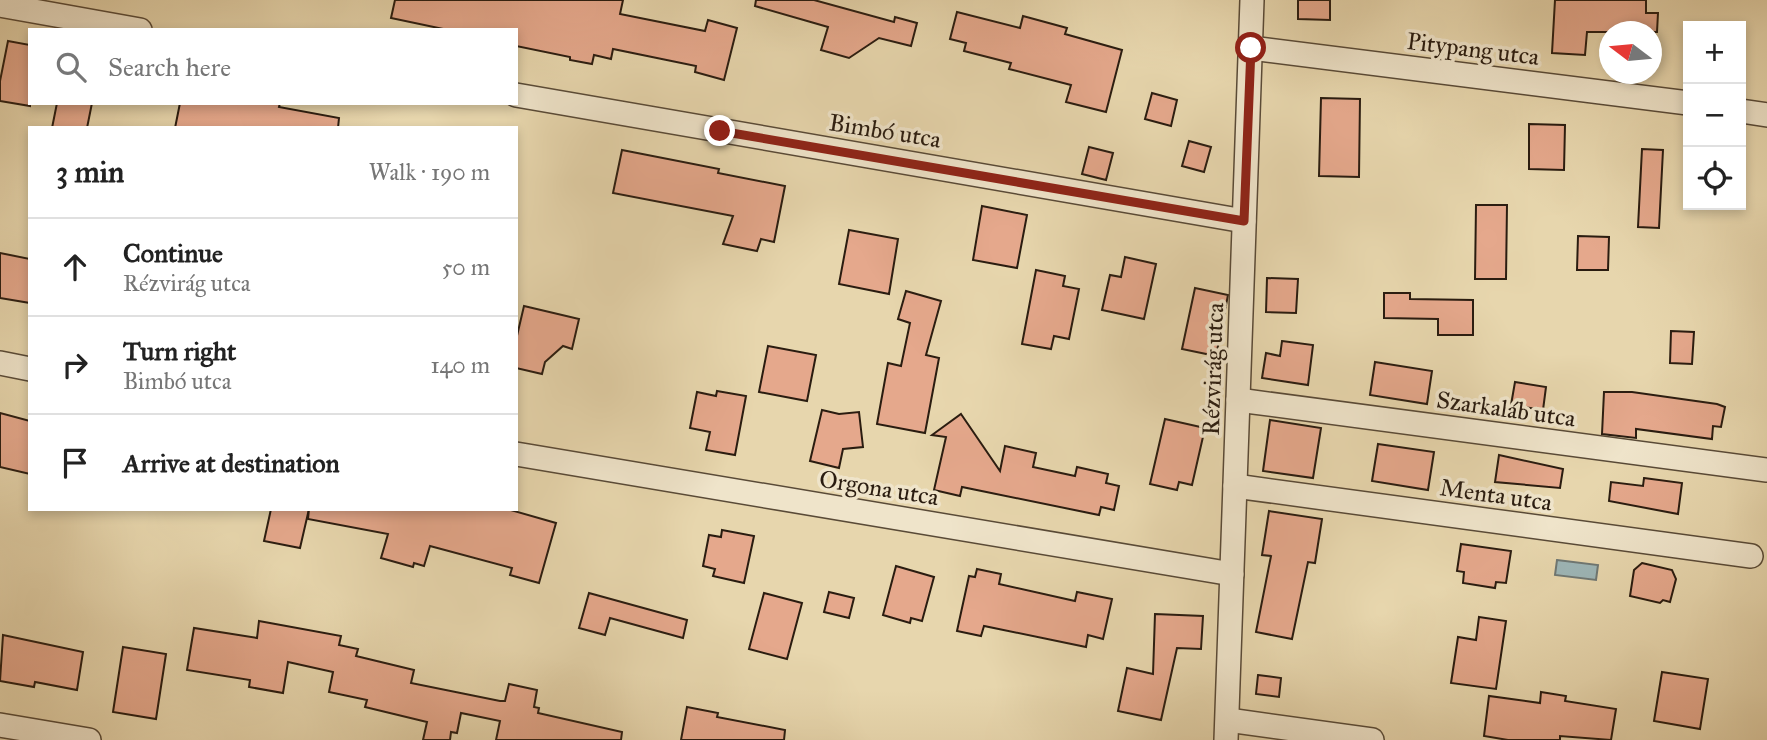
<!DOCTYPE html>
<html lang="en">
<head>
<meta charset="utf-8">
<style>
	:root { --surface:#fff; --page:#f2f2f2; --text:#222; --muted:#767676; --line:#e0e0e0 }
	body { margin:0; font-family:"IM FELL Great Primer",serif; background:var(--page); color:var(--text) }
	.controls { position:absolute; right:21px; top:21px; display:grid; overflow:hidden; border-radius:0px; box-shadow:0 4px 10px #0003 }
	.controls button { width:63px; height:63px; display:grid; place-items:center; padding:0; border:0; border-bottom:2px solid var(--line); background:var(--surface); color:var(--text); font:35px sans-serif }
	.compass { position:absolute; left:1599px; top:21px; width:63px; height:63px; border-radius:50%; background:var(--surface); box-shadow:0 4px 10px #0003; rotate:286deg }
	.stop { position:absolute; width:21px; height:21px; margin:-16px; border:5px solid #8f2418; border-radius:50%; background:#fff }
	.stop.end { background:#8f2418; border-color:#fff; box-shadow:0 2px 7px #0008 }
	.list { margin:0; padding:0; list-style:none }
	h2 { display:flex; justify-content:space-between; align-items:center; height:91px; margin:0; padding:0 28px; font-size:30px }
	h2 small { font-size:23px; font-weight:400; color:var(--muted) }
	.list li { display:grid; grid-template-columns:46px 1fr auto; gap:21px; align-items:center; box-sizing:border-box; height:98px; padding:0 28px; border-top:2px solid var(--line) }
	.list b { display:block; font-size:26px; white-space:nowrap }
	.list p { margin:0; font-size:23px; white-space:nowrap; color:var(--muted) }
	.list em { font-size:23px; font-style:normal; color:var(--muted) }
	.icon { flex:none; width:38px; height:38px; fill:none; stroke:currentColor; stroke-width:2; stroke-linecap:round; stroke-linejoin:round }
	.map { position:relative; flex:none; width:1767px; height:740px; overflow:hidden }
	.search { position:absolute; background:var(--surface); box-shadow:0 4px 10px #0003; left:28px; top:28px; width:490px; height:77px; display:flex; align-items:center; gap:18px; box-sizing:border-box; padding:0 24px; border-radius:0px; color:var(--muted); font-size:26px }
	.panel { position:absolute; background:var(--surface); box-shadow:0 4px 10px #0003; left:28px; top:126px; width:490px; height:385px; border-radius:0px }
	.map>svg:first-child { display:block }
	.water { fill:#9db6b7; stroke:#6f7874; stroke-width:2 }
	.building { fill:#e5a88c; stroke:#2a1c10; stroke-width:2 }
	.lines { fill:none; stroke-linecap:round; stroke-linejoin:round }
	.minor-casing { stroke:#594a37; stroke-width:26 }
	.minor { stroke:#efe4ca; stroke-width:23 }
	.route { stroke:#8f2418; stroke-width:9 }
	.labels { text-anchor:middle; stroke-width:7; stroke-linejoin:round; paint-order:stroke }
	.street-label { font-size:24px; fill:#2a1c10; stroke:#efe4ca }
</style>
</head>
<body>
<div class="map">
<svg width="1767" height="740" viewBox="0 0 1767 740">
	<rect width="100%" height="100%" fill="#e7d6ad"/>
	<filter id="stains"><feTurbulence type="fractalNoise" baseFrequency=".00286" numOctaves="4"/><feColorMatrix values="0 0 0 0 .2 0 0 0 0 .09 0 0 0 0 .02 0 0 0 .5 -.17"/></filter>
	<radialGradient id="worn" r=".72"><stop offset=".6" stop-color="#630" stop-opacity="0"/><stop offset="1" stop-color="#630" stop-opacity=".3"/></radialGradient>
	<!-- water -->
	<path class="water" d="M1557,560L1598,565L1596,580L1555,575Z"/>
	<!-- building -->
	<g class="building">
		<path d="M395,0H623L620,14L705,31L708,20L737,28L724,80L695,72L696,66L613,49L611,59L594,55L592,64L570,60V57L516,46V30H448L391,18Z"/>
		<path d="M756,0H814L894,22L895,17L917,23L911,46L879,38L849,58L821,50L828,27L755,6Z"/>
		<path d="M1298,0H1330V20L1298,19Z"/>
		<path d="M1555,0H1646V13H1658L1657,32H1587L1585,55L1552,53Z"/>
		<path d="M957,12L1020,28L1023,16L1067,28L1065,34L1122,50L1106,112L1066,102L1071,85L1009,69L1011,63L964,51L966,43L950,39Z"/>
		<path d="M8,41L30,45V106L0,101V81Z"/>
		<path d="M1152,93L1177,100L1171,126L1145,119Z"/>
		<path d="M1321,98L1360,99L1359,177L1319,176Z"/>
		<path d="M57,103H92L87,128H52Z"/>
		<path d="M180,103H280L279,107L339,118L338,128H175Z"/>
		<path d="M1529,124L1565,125L1564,170L1529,169Z"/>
		<path d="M1189,141L1211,147L1204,172L1182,166Z"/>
		<path d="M1089,147L1113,153L1106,180L1082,174Z"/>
		<path d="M1642,149L1663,150L1659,228L1638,227Z"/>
		<path d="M622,150L719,169L718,173L785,186L774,242L761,239L757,251L723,244L733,216L613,193Z"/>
		<path d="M1476,205H1507L1506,279H1475Z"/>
		<path d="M982,206L1027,215L1017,268L973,260Z"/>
		<path d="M849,230L898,239L889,294L839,284Z"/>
		<path d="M1578,236L1609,237L1608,270H1577Z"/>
		<path d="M0,253L30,259V303L0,298Z"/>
		<path d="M1125,257L1156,264L1144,319L1102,310L1110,275L1121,277Z"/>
		<path d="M1036,270L1065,276L1063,286L1079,289L1069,339L1054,336L1051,349L1022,344Z"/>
		<path d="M1267,278L1298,279L1296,313L1266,312Z"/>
		<path d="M1195,288L1228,295L1216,356L1182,349Z"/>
		<path d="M906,291L941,301L926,355L939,358L925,433L877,424L888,363L901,366L910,323L898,319Z"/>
		<path d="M1384,293H1410V299L1473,300V335H1438V319L1384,318Z"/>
		<path d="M524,306L579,319L572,349L563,346L545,362L542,374L516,368V340Z"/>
		<path d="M1671,331L1694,332L1692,364L1670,363Z"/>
		<path d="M1282,341L1313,345L1308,385L1262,378L1266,353L1280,356Z"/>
		<path d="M768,346L816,355L807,401L759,392Z"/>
		<path d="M1375,362L1432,371L1427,404L1370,395Z"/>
		<path d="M1515,382L1546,387L1543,410L1511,405Z"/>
		<path d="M717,391L746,396L735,455L706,450L710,432L690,428L697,392L716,396Z"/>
		<path d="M1604,392H1632L1717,404L1725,407L1721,427L1713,426L1712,439L1636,429V438L1602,434Z"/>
		<path d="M822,410L839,414L859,412L863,447L843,449L839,468L810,461Z"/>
		<path d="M0,413L30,421V474L0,467Z"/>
		<path d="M961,414L1000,471L1005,446L1036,453L1033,467L1075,476L1077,467L1108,474L1106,483L1119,486L1114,510L1101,507L1099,515L962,487L960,496L934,490L946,437L932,435Z"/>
		<path d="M1165,419L1205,428L1192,485L1179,482L1177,490L1150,484Z"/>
		<path d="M1270,420L1321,428L1313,478L1263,471Z"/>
		<path d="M1378,444L1434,452L1428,490L1372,481Z"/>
		<path d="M1499,455L1563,469L1560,488L1495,482Z"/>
		<path d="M1644,478L1682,483L1678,514L1609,501L1611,482L1643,486Z"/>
		<path d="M271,509H309L300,548L264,541Z"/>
		<path d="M309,509H507L556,523L539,583L510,575L512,568L430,546L424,566L414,563L413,567L381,558L388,534L308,519Z"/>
		<path d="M1269,511L1322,519L1315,563L1308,562L1292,639L1256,632L1271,556L1262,555Z"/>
		<path d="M722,530L754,536L744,583L713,576L715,569L703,566L709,535L721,537Z"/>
		<path d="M1461,544L1511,551L1506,583L1496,582L1495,588L1463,583L1464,572L1457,571Z"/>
		<path d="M1642,563L1672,570L1676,579L1670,602L1663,600L1660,603L1630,596L1634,570Z"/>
		<path d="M896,566L934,577L922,621L911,618L910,623L883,615Z"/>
		<path d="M977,569L1001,574L999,584L1075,601L1077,592L1112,599L1103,639L1088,635L1086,647L984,626L981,636L957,631L969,576L975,577Z"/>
		<path d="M829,592L854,598L849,618L824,612Z"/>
		<path d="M589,593L687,620L683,638L610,618L605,635L579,628Z"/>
		<path d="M764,593L802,603L787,659L749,649Z"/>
		<path d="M1155,614L1203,616L1201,649L1177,648L1161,720L1118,711L1127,668L1153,674Z"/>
		<path d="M1479,617L1506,621L1496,689L1451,683L1458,637L1476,640Z"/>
		<path d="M259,621L341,636L339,645L358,649L356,656L414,670L411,683L500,701H505L509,684L537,690L534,707L539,708L538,713L622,732L621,740H496L500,721L461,713L457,733L451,732L450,740H423L427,722L365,707L367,700L329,692L333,672L288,662L283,693L249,687L250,680L187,670L194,628L257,638Z"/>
		<path d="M3,635L83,652L77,690L35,682L34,687L0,681Z"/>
		<path d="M123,647L166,654L156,719L113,712Z"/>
		<path d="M1662,672L1708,679L1700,729L1654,721Z"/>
		<path d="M1258,675L1281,678L1279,697L1256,694Z"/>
		<path d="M1541,692L1566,696L1565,701L1616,709L1611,740L1560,736V740H1508L1484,736L1489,696L1540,703Z"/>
		<path d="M687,707L718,713L717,717L785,730L784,740H681Z"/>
	</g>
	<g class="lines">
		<!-- minor casing -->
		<g class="minor-casing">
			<g id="minor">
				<path d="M0,5L140,30"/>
				<path d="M1251,48L1688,103"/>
				<path d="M516,95L1244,221"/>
				<path d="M1741,111L1767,115"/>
				<path d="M0,363L30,369"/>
				<path d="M1238,400L1767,470"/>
				<path d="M516,454L1232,574"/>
				<path d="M1235,486L1751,556"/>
				<path d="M1228,720L1372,740"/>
				<path d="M0,725L89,740"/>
				<path d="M1226,740L1252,0"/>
			</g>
		</g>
		<!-- minor -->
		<use href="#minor" class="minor"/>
	</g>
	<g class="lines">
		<!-- route -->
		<path class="route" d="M720,131L1244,221L1251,48"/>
	</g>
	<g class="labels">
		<!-- street labels -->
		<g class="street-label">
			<text transform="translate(1473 49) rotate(7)" y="8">Pitypang utca</text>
			<text transform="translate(885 131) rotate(9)" y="8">Bimbó utca</text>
			<text transform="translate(1213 369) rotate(-88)" y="8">Rézvirág utca</text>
			<text transform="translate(1506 409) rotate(8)" y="8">Szarkaláb utca</text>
			<text transform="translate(879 488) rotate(9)" y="8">Orgona utca</text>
			<text transform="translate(1496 495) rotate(8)" y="8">Menta utca</text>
		</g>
	</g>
	<rect width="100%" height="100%" filter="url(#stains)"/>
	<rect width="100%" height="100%" fill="url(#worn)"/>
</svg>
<div class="controls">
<button>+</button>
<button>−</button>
<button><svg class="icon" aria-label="locate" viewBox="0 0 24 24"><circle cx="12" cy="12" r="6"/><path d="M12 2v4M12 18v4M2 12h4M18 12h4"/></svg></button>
</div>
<svg class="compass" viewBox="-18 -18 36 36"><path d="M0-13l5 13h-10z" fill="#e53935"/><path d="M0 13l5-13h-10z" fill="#767676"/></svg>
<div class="stop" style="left:1251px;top:48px"></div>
<div class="stop end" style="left:720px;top:131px"></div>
<div class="search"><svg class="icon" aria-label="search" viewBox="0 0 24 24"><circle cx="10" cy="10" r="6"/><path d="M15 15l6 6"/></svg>Search here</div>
<section class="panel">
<h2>3 min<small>Walk · 190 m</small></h2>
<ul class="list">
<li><svg class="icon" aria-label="ahead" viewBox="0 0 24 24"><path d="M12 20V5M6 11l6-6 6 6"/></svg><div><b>Continue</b><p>Rézvirág utca</p></div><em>50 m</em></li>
<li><svg class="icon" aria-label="right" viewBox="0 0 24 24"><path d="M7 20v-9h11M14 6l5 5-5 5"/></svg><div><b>Turn right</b><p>Bimbó utca</p></div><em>140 m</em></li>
<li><svg class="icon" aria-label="arrive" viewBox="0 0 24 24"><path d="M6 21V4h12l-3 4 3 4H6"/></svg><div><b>Arrive at destination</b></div></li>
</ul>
</section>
</div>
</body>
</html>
